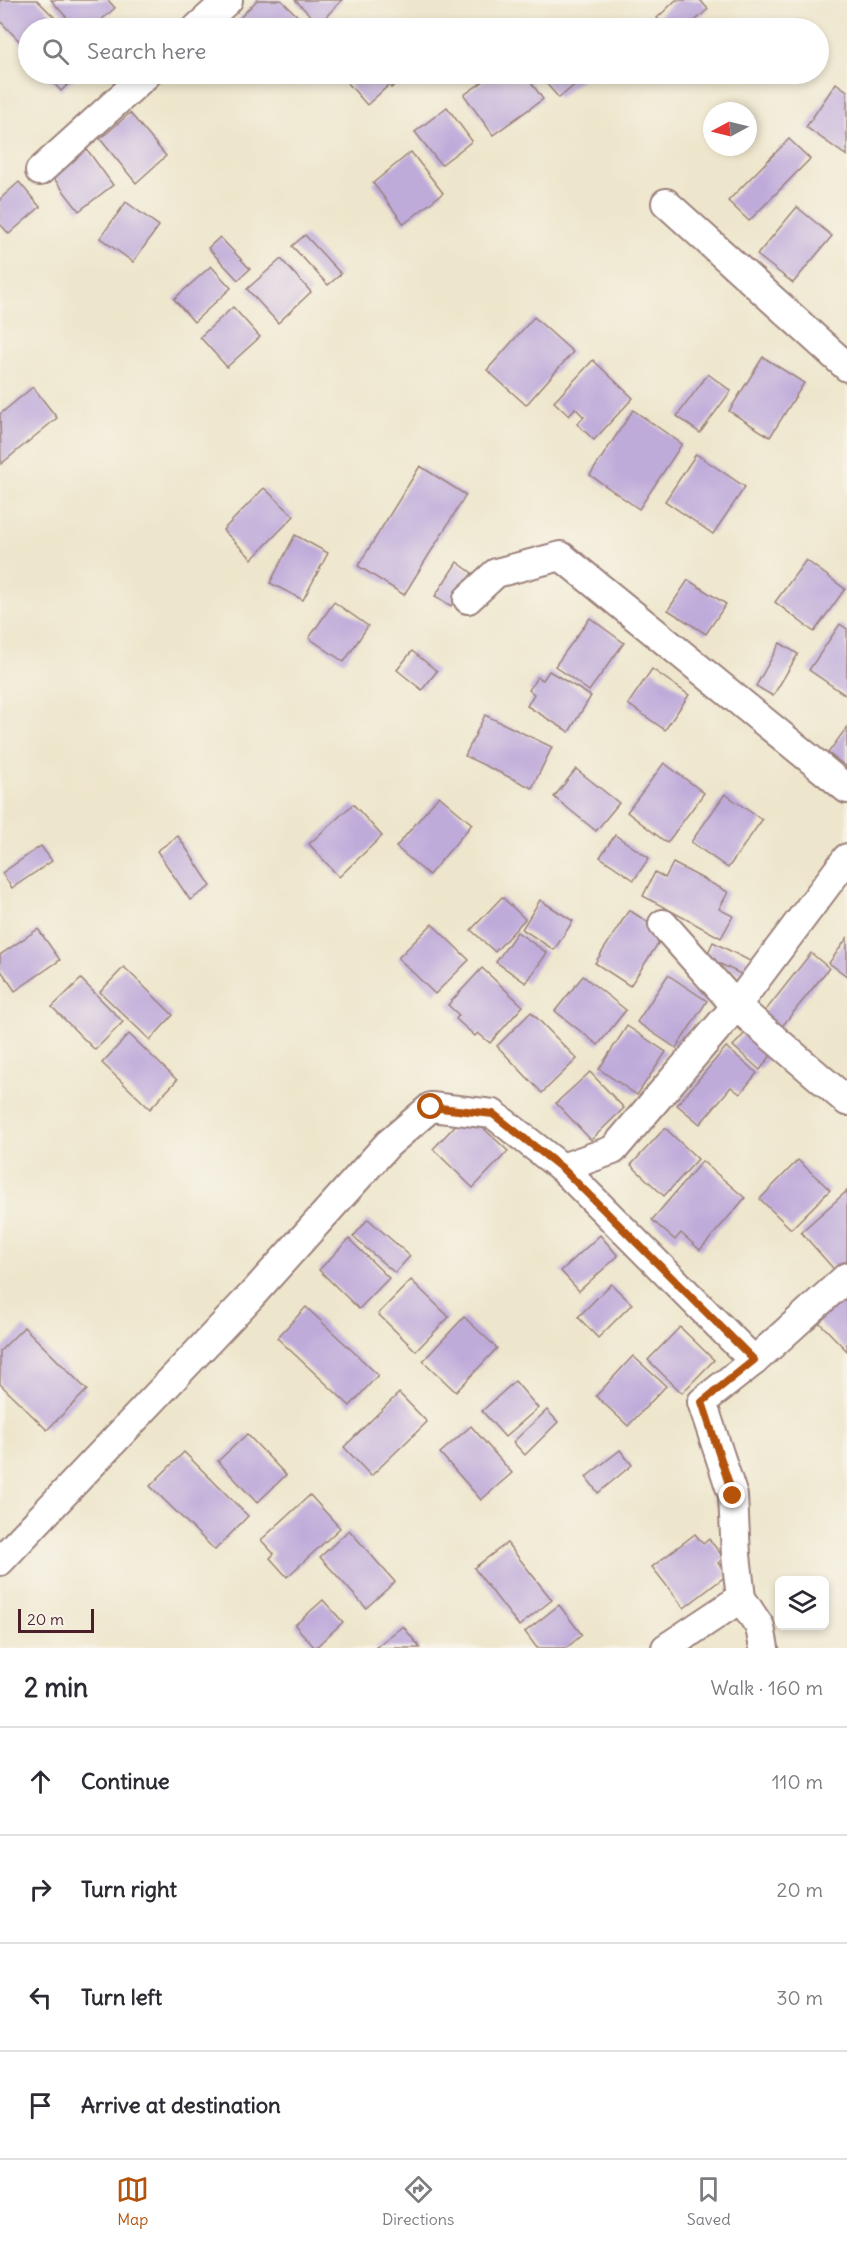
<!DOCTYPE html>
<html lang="en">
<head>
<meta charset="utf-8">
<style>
	:root { --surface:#fff; --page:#f2f2f3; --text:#2b2b33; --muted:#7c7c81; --line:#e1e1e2; --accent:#b45309 }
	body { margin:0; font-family:Delius,sans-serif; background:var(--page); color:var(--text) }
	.controls { position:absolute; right:18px; bottom:18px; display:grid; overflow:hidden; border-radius:9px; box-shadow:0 3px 9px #0003 }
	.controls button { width:54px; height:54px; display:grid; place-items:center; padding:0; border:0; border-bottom:2px solid var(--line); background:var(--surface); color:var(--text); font:30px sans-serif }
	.compass { position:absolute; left:703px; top:102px; width:54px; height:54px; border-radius:50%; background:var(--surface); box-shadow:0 3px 9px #0003; rotate:263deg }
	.scale { position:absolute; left:18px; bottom:15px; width:76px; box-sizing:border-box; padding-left:6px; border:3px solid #4a1f2b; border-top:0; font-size:16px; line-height:21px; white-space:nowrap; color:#4a1f2b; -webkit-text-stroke:4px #f7f3e8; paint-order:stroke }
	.stop { position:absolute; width:18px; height:18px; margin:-14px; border:4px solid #b45309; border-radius:50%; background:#fff }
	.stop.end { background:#b45309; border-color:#fff; box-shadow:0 2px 6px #0008 }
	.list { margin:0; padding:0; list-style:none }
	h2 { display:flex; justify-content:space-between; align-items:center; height:78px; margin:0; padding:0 24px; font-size:26px }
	h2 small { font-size:20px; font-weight:400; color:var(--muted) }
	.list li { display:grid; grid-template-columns:39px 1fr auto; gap:18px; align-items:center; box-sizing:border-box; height:108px; padding:0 24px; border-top:2px solid var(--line) }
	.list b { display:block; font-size:22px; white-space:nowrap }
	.list em { font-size:20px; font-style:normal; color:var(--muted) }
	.icon { flex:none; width:33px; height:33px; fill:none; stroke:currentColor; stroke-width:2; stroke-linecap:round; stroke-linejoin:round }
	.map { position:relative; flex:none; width:847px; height:1648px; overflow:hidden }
	.search { position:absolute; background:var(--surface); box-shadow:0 3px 9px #0003; left:18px; right:18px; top:18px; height:66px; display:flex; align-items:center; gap:15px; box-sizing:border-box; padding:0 21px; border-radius:33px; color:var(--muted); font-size:22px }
	.sheet { height:510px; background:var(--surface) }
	nav { display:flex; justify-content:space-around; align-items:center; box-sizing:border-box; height:84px; border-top:2px solid var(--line); background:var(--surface); font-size:16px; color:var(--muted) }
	nav a { display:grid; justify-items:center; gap:3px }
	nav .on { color:var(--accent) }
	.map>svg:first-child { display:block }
	.building { fill:#bfabda }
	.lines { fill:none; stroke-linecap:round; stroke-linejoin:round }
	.minor-casing { stroke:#9c827c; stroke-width:32 }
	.minor { stroke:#fff; stroke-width:28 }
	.route { stroke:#b45309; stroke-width:8 }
</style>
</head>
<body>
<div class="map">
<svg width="847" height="1648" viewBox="0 0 847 1648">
	<rect width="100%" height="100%" fill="#f7f3e8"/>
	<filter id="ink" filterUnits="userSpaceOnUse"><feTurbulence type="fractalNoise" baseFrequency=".0167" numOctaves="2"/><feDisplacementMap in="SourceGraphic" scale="12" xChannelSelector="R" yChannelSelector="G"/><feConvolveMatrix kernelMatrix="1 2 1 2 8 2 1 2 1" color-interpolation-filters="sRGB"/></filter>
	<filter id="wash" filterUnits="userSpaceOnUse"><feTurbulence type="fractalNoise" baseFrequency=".008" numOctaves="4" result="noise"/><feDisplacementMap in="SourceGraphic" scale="24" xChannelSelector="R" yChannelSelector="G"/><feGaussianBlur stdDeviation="1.35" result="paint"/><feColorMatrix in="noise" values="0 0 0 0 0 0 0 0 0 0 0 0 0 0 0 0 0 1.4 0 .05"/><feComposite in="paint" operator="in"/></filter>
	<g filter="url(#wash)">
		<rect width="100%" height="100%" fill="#eee6cc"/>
		<g id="blocks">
			<!-- building -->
			<g class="building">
				<path d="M0,0H37L55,18L44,28H28V44L25,47L0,21Z"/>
				<path d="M51,0H108L115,8L92,28H76Z"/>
				<path d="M257,0H281L310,28H243L236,22Z"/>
				<path d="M295,0H342L319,24Z"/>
				<path d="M676,0H700L708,9L687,28H666L657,18Z"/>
				<path d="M45,74H79L61,91Z"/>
				<path d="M356,74H407L391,88L389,85L367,105L347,82Z"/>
				<path d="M494,74H525L543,99L493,135L464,95Z"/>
				<path d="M538,74H588L559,98Z"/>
				<path d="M836,83L847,91V156L806,127Z"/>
				<path d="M447,107L472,141L441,165L415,132Z"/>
				<path d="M130,113L166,156L136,183L100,139Z"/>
				<path d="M789,139L810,159L749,221L728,201Z"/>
				<path d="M83,144L113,185L79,211L48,171Z"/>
				<path d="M411,152L443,193L404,224L373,183Z"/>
				<path d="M19,182L40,207L9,234L0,224V199Z"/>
				<path d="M126,202L159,226L133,262L100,238Z"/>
				<path d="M797,207L832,236L793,283L757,255Z"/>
				<path d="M305,235L341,274L328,285L292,246Z"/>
				<path d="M220,237L250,269L238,280L208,248Z"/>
				<path d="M281,259L311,292L278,323L247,289Z"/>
				<path d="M211,266L231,288L194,322L174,299Z"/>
				<path d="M233,307L260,337L227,367L200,337Z"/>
				<path d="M534,317L573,352L526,405L487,370Z"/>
				<path d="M763,357L804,383L770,437L729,411Z"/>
				<path d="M593,360L633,398L594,440L577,424L584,417L575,408L569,416L554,402Z"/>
				<path d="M708,374L731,391L700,433L677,416Z"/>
				<path d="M33,387L57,418L1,464L0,414Z"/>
				<path d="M633,410L682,444L639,509L590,475Z"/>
				<path d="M696,454L745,487L713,534L665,501Z"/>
				<path d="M420,466L466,495L404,595L358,566Z"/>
				<path d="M264,488L294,516L252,559L223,530Z"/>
				<path d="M295,535L328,553L303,600L270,583Z"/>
				<path d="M806,560L845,589L814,632L775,602Z"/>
				<path d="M457,562L472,573L451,606L435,596Z"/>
				<path d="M688,580L726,604L706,634L668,610Z"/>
				<path d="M334,602L368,626L344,662L309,638Z"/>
				<path d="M590,618L624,643L589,691L555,666Z"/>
				<path d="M840,624L847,629V696L809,670Z"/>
				<path d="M780,643L798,654L773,696L756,686Z"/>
				<path d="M412,651L437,671L422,690L397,670Z"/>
				<path d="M652,669L689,695L665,730L628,704Z"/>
				<path d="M549,671L591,696L569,732L527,706L534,694L529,690L537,677L543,680Z"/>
				<path d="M485,715L552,747L532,788L465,756Z"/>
				<path d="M847,727V767L828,753Z"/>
				<path d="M664,763L704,793L667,843L627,812Z"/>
				<path d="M576,769L619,803L596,831L554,797Z"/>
				<path d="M725,794L762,820L728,868L691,842Z"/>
				<path d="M439,796L472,824L429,875L396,847Z"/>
				<path d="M353,804L382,836L339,877L309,844Z"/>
				<path d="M615,835L649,858L634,880L600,857Z"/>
				<path d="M178,836L211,886L190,900L157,851Z"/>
				<path d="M41,846L52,861L12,888L2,873Z"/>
				<path d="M673,863L728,892L719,909L733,916L721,938L643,896L655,872L665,878Z"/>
				<path d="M502,897L525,919L495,952L471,930Z"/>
				<path d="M540,900L573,921L554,950L522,929Z"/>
				<path d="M629,910L665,933L630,986L595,963Z"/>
				<path d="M432,924L469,960L435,994L398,958Z"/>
				<path d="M38,929L60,960L15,991L0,969V955Z"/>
				<path d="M517,932L547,953L526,983L496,962Z"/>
				<path d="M847,938V976L829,963Z"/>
				<path d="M713,942L754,963L747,977L706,957Z"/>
				<path d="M811,953L829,968L780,1029L762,1015Z"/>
				<path d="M124,967L173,1015L150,1040L100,992Z"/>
				<path d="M482,968L523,1006L490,1043L478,1033L475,1036L456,1019L459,1015L448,1005Z"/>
				<path d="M668,975L707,1001L676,1048L637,1022Z"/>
				<path d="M583,976L626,1010L598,1045L555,1011Z"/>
				<path d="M81,979L123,1022L95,1050L52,1007Z"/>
				<path d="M531,1012L577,1059L542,1093L497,1046Z"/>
				<path d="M627,1026L666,1052L637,1095L599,1069Z"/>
				<path d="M746,1032L772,1054L760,1070L733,1046Z"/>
				<path d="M129,1034L177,1080L150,1109L102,1063Z"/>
				<path d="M726,1047L757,1073L740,1094L731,1087L700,1124L677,1105Z"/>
				<path d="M590,1072L624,1108L591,1140L556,1103Z"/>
				<path d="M467,1113L508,1151L473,1188L433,1149Z"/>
				<path d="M665,1128L698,1159L664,1196L631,1165Z"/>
				<path d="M798,1160L830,1190L791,1229L760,1199Z"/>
				<path d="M702,1161L745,1198L700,1250L681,1233L675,1240L652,1220Z"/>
				<path d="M847,1191V1267L839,1275L801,1232Z"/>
				<path d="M368,1219L410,1256L395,1273L353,1237Z"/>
				<path d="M600,1235L618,1256L579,1291L561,1271Z"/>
				<path d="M349,1239L389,1278L359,1309L319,1270Z"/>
				<path d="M411,1280L449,1317L416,1351L378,1314Z"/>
				<path d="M611,1284L632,1304L598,1338L578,1317Z"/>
				<path d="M847,1288V1351L816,1319Z"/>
				<path d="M306,1307L378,1375L350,1406L277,1338Z"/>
				<path d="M464,1317L497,1348L456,1392L423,1361Z"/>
				<path d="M24,1327L87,1390L47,1430L0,1384V1351Z"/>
				<path d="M680,1327L714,1360L682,1393L648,1360Z"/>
				<path d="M633,1356L666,1386L628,1426L596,1396Z"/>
				<path d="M515,1381L538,1408L505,1437L482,1411Z"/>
				<path d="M399,1393L427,1422L371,1476L344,1447Z"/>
				<path d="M547,1410L558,1422L525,1455L513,1442Z"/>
				<path d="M471,1426L512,1473L481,1500L440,1453Z"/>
				<path d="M247,1434L286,1475L257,1503L218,1461Z"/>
				<path d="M620,1450L632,1465L598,1493L586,1477Z"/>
				<path d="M184,1452L248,1516L215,1550L150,1486Z"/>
				<path d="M310,1495L340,1528L287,1577L270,1558L274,1554L261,1540Z"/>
				<path d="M349,1530L395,1582L366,1608L320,1557Z"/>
				<path d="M695,1534L703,1544L709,1539L724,1558L718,1563L727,1575L684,1608L652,1567Z"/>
				<path d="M507,1543L552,1600L519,1626L474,1568Z"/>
				<path d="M323,1600L343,1622L315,1648L295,1625Z"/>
				<path d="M559,1605L582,1635L566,1648H537L525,1632Z"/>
				<path d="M403,1626L420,1648H375Z"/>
			</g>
		</g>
	</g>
	<g filter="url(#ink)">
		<use href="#blocks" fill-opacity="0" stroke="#9c827c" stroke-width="1.5"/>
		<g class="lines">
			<!-- minor casing -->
			<g class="minor-casing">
				<g id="minor">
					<path d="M197,28L228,0"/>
					<path d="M40,171L147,74"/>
					<path d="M666,203L847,367"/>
					<path d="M468,599L496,573L561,556L847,789"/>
					<path d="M663,924L736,1006L847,1101"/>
					<path d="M562,1168L754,1361"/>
					<path d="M0,1561L251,1296L388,1144L431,1107L493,1114L562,1168L613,1150L736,1006L847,858"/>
					<path d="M666,1648L741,1598"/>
					<path d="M764,1648L760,1627L741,1598L736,1555L733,1496L702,1402L754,1361L847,1277"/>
				</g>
			</g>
			<!-- minor -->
			<use href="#minor" class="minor"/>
		</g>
	</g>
	<g class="lines" filter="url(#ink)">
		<!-- route -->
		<path class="route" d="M431,1107L493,1114L562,1168L754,1360L702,1402L733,1496"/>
	</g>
</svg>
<div class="controls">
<button><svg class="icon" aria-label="layers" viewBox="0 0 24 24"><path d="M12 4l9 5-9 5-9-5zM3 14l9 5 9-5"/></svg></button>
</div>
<svg class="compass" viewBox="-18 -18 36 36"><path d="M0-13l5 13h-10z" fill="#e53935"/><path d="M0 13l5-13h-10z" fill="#7c7c81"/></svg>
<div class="scale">20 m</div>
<div class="stop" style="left:431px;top:1107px"></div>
<div class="stop end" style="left:733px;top:1496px"></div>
<div class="search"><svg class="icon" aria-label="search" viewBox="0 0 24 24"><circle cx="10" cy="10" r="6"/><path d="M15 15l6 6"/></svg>Search here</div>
</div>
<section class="sheet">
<h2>2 min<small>Walk · 160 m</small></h2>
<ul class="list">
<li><svg class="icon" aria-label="ahead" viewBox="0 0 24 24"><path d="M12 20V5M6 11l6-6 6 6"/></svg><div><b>Continue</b></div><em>110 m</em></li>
<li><svg class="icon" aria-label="right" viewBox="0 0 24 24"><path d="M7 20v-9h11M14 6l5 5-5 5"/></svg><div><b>Turn right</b></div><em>20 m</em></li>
<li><svg class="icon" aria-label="left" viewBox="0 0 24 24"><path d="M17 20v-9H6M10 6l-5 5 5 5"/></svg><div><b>Turn left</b></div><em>30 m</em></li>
<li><svg class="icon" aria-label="arrive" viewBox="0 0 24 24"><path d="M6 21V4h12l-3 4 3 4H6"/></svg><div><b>Arrive at destination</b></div></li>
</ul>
</section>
<nav>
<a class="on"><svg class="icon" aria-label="map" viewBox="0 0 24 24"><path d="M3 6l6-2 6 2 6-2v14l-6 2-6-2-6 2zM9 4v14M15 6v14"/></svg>Map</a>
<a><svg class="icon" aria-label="directions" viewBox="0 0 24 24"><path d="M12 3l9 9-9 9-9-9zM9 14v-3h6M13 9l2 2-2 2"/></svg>Directions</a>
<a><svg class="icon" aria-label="saved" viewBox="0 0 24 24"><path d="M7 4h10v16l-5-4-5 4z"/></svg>Saved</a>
</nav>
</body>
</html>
